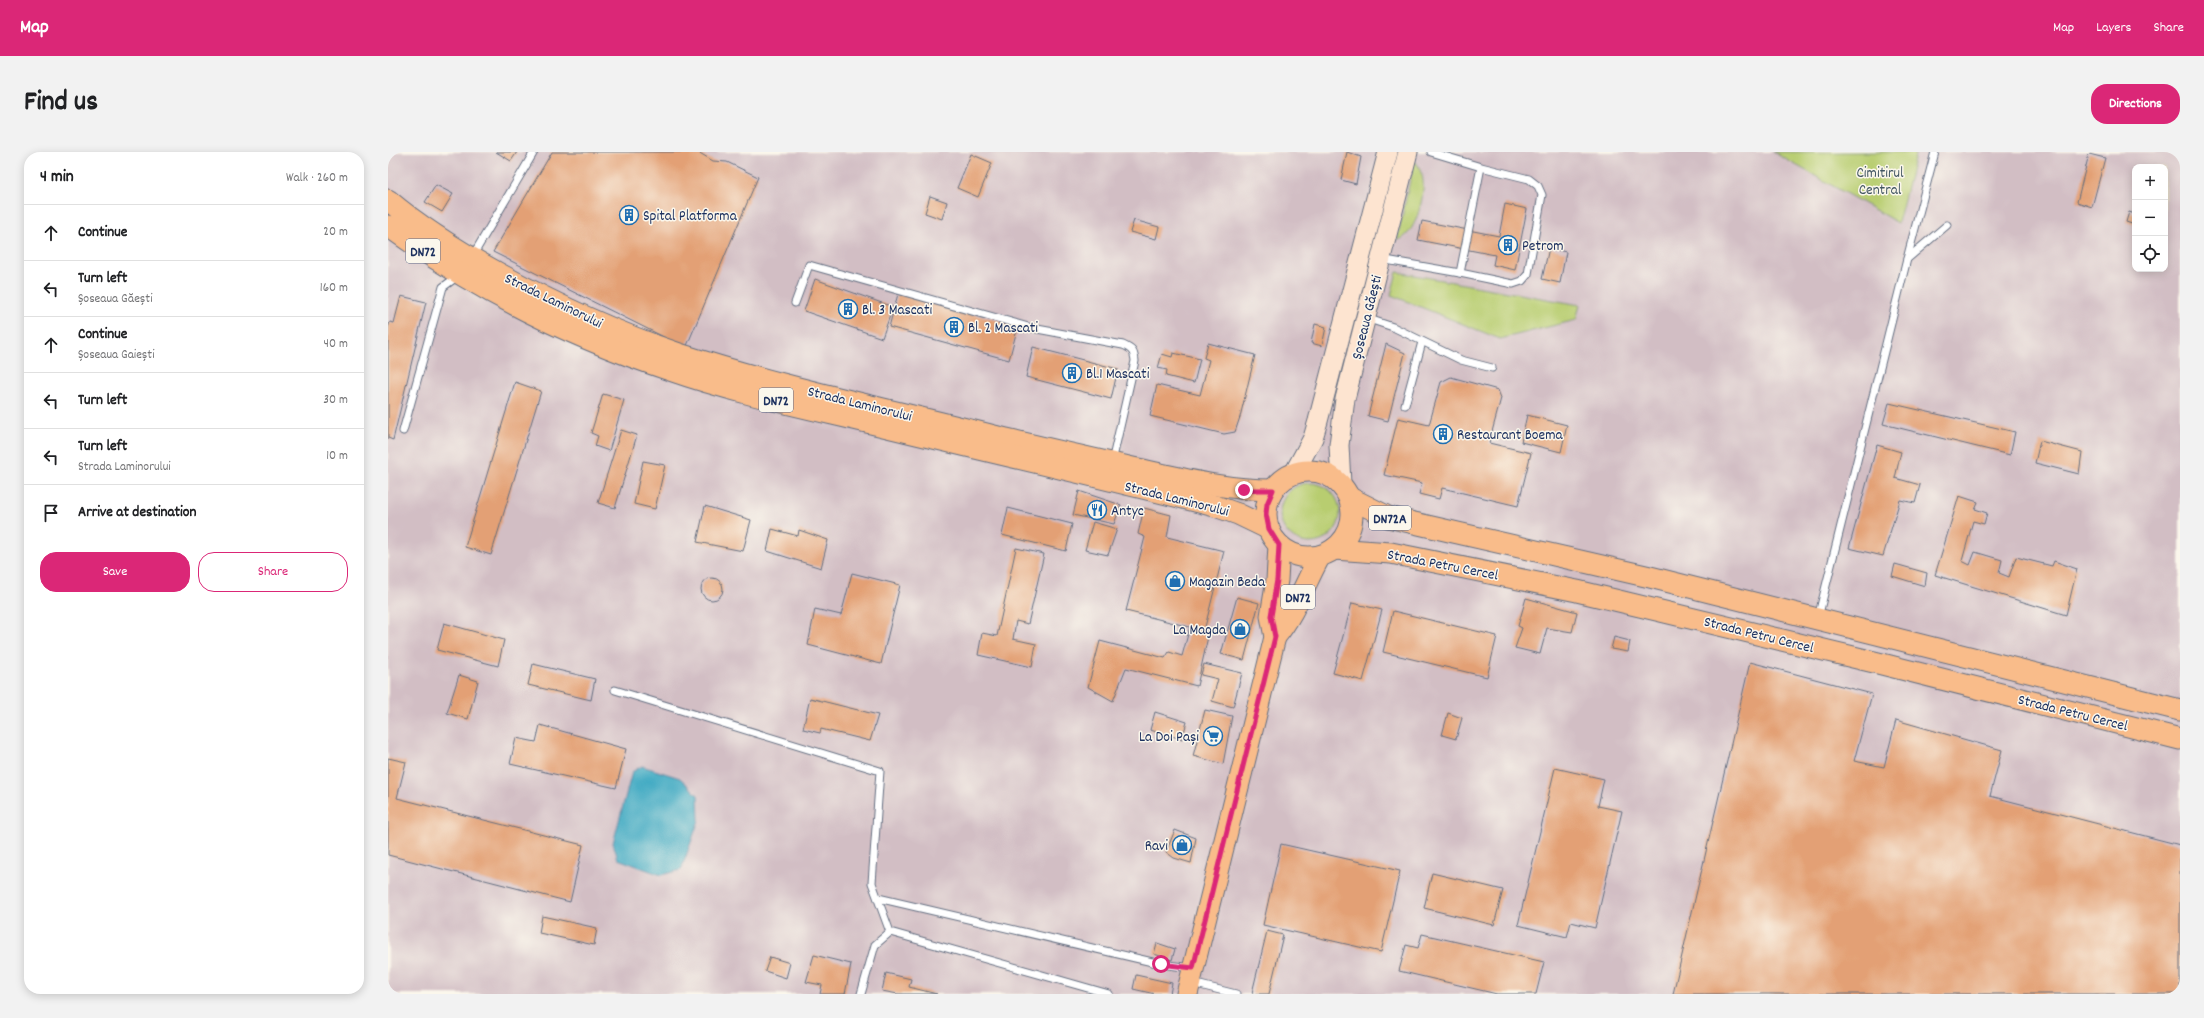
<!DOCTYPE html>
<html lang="en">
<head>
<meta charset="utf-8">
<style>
	:root { --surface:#fff; --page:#f2f2f2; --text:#202124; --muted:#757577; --line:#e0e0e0; --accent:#db2777 }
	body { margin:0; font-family:Dekko,sans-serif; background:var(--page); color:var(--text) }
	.controls { position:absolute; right:12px; top:12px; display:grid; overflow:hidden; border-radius:8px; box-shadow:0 2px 10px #0003 }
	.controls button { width:36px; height:36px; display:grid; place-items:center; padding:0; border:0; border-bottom:1px solid var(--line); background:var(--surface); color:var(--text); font:20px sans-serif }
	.stop { position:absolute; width:12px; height:12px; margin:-9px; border:3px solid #db2777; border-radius:50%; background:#fff }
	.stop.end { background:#db2777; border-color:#fff; box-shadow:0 1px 4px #0008 }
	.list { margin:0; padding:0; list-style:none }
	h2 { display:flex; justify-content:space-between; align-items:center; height:52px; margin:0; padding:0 16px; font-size:17px }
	h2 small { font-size:13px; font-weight:400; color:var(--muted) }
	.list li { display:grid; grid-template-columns:26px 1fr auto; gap:12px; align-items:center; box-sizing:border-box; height:56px; padding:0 16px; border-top:1px solid var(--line) }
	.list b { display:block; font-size:15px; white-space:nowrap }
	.list p { margin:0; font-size:13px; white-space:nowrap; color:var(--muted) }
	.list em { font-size:13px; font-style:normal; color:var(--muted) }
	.actions { display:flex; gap:8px; padding:12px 16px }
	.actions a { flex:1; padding:9px 0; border:1px solid var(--accent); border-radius:16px; text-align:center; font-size:14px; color:var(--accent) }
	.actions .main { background:var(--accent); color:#fff }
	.icon { flex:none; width:22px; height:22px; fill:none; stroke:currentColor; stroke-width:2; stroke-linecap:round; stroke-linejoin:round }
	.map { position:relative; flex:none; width:1792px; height:842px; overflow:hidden; border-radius:16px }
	header { display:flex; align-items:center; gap:24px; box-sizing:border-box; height:56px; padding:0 20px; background:var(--accent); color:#fff }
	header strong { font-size:19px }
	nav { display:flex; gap:22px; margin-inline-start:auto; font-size:14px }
	.intro { display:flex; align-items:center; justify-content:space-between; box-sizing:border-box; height:96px; padding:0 24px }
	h1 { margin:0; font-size:28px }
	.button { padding:10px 18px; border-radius:16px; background:var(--accent); color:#fff; font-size:14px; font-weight:700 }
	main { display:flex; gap:24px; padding:0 24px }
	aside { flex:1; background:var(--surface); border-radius:16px; box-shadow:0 2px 10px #0003 }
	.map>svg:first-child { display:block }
	.industrial { fill:#d2bec4; fill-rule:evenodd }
	.green { fill:#b8cd70; stroke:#6a7e67 }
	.water { fill:#45acc4; stroke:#306e91 }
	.building { fill:#e3a074 }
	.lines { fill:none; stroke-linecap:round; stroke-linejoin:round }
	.lane-casing { stroke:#646e80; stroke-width:9 }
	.secondary-casing { stroke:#646e80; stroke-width:21 }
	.primary-casing { stroke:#646e80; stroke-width:23 }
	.lane { stroke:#fff; stroke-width:7 }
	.secondary { stroke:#fde4d0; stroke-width:19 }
	.primary { stroke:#f9bc8a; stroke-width:21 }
	.route { stroke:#db2777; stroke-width:5 }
	.labels { text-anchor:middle; stroke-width:3; stroke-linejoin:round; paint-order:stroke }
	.shield { fill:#fbf7ec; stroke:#5e6b89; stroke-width:1 }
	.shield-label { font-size:14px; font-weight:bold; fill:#1b2f5e }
	.park-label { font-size:15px; fill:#425662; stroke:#fbf7ec }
	.poi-label { font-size:15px; fill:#1b2f5e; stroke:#fbf7ec; text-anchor:start }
	.street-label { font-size:15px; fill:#1b2f5e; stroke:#fbf7ec }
</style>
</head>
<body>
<header>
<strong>Map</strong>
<nav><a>Map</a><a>Layers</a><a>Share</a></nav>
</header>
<div class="intro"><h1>Find us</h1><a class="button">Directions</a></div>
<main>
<aside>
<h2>4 min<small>Walk · 260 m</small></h2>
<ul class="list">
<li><svg class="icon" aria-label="ahead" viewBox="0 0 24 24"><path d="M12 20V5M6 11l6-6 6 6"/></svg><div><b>Continue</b></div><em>20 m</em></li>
<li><svg class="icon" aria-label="left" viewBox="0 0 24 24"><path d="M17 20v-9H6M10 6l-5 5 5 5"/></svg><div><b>Turn left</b><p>Șoseaua Găești</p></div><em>160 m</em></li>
<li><svg class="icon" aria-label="ahead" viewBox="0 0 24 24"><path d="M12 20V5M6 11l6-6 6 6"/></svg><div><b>Continue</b><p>Șoseaua Gaiești</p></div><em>40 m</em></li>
<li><svg class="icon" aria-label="left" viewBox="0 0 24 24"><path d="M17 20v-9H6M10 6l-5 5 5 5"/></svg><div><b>Turn left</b></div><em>30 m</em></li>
<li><svg class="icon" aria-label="left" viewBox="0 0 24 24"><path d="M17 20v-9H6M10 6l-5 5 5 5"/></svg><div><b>Turn left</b><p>Strada Laminorului</p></div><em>10 m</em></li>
<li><svg class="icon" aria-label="arrive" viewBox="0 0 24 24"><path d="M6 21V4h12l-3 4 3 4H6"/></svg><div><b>Arrive at destination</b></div></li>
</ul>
<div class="actions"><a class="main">Save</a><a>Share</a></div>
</aside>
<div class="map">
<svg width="1792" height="842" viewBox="0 0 1792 842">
	<rect width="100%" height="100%" fill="#fbf7ec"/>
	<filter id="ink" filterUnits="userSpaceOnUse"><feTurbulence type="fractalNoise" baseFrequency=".025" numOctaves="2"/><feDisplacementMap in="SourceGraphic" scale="8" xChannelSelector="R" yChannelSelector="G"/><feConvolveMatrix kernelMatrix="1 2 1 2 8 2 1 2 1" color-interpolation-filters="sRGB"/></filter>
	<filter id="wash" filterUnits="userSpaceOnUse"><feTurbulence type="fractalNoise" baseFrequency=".012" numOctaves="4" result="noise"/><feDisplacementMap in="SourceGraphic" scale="16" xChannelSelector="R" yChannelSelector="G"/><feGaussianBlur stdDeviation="0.9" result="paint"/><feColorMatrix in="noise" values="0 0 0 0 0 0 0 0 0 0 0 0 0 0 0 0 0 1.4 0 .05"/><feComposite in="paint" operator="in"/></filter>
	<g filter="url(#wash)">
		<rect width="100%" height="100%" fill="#ebe2c0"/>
		<!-- industrial -->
		<path class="industrial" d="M0,0H1792V842H0ZM1747,15H1777V117H1747Z"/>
		<!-- green -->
		<g class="green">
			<path d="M1385,0H1528L1510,71Z"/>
			<path d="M1026,10L1029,11C1031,17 1035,23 1035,29C1037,44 1027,86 1009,88Z"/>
			<path d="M1009,120L1192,153L1188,168L1112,187L1003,143Z"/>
			<circle cx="922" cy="361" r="30"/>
		</g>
		<!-- water -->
		<path class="water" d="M254,614L292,626L310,643L311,668L293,718L273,723L230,707L225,691L244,620Z"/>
		<g id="blocks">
			<!-- building -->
			<g class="building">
				<path d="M108,0H129L123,9Z"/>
				<path d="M164,0H310L325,9L339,10L370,25L298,196L105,100Z"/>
				<path d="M959,0L973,5L968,32L953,28Z"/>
				<path d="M583,2L604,11L590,45L569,36Z"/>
				<path d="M1701,2L1717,6L1704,55L1689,50Z"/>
				<path d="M48,33L65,42L54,60L37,50Z"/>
				<path d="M542,44L559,50L554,67L537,61Z"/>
				<path d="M1117,52L1139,57L1127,118L1105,113L1107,103L1030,88L1034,69L1111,84Z"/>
				<path d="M1741,60L1747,62V73L1738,70Z"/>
				<path d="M746,68L771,75L768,87L742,80Z"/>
				<path d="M1161,96L1178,100L1172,131L1154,127Z"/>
				<path d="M427,127L505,155L494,186L416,159Z"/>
				<path d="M510,142L630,174L621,208L501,175Z"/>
				<path d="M13,144L38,150L5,288L0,286V176L2,170L6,171Z"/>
				<path d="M927,172L938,175L934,194L923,191Z"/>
				<path d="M820,191L867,203L852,265L847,280L836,282L762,264L769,233L812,243L821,208L816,206Z"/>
				<path d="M998,192L1017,201L1000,269L980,264Z"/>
				<path d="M645,195L730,217L723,247L638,225Z"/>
				<path d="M785,201L812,207L806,231L778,224L779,218L770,216L774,202L784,205Z"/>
				<path d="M1063,225L1110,238L1113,246L1101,291L1143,301L1130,354L1054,336L1051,347L1031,342L1034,331L996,323L1010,266L1041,273L1053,230Z"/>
				<path d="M127,230L153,239L103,403L77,395Z"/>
				<path d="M215,242L236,248L221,299L207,294L210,284L203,281Z"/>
				<path d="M1501,251L1627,280L1622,303L1495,272Z"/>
				<path d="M1139,263L1179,273L1173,300L1133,290Z"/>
				<path d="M233,278L249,283L227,356L210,351Z"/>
				<path d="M1652,289L1694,300L1691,322L1647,311Z"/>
				<path d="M1489,293L1513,300L1507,326L1532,333L1527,351L1512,348L1495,404L1461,396Z"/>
				<path d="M255,309L277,313L267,357L246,352Z"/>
				<path d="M691,339L733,353L726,372L685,363Z"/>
				<path d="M1571,344L1590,350L1587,357L1599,361L1596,372L1585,369L1574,409L1582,413L1587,400L1614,408L1611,421L1621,425L1628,405L1664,414L1666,409L1689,417L1678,463L1547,423Z"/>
				<path d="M317,354L363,368L355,399L309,390Z"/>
				<path d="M620,356L684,372L678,399L614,383Z"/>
				<path d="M756,356L783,363L779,385L836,399L816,479L821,480L809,534L738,516L725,549L700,535L712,489L777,506L781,500L794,504L802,475L738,459L757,385L750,382Z"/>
				<path d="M705,370L729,377L720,403L697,398Z"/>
				<path d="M384,377L410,384L411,378L440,388L433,416L379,399Z"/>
				<path d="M628,396L656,402L640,472L628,469L625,487L648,492L644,515L590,503L594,481L609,484Z"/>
				<path d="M1507,412L1539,421L1537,434L1504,424Z"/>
				<path d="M464,421L512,433L493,512L420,493L427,457L453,463Z"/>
				<circle cx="324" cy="437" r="11"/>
				<path d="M849,445L871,451L856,508L833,502Z"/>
				<path d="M1138,446L1189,460L1184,480L1159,476L1152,502L1127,496L1134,476L1130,474Z"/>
				<path d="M964,451L994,458L975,529L945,521Z"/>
				<path d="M1005,459L1109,484L1099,525L995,500Z"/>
				<path d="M56,471L116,488L110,514L49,498Z"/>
				<path d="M1226,485L1242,489L1240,500L1223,497Z"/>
				<path d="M1362,510L1484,542L1466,609L1496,615L1508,568L1614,598L1602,644L1792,693V842H1285Z"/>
				<path d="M145,512L207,527L203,548L140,533Z"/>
				<path d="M816,512L854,521L845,555L824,549L830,527L813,523Z"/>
				<path d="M71,523L90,529L80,567L59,561Z"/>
				<path d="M422,546L490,563L482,589L433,577L432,581L415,577Z"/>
				<path d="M817,558L844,564L835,612L805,604Z"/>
				<path d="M767,560L799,570L794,587L762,578Z"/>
				<path d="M1060,561L1074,566L1068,587L1054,583Z"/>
				<path d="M152,573L238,597L228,636L122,612L128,586L148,590Z"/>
				<path d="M0,606L18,610L9,646L195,693L182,750L0,703Z"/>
				<path d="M1167,616L1216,627L1210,654L1234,659L1207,776L1183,770L1179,785L1130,773Z"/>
				<path d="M787,678L808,686L803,711L786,706L778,700Z"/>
				<path d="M893,692L1012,719L993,800L875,773Z"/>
				<path d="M1044,721L1115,738L1106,773L1036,756Z"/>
				<path d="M154,764L209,776L206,793L151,781Z"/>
				<path d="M879,779L895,783L881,842H868L864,841Z"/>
				<path d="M1034,782L1156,810L1148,842H1109L1011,819L1018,793L1030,796Z"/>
				<path d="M769,791L787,797L784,808L766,802Z"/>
				<path d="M426,803L463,812L457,842H432L434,833L418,830Z"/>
				<path d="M382,805L402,811L398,826L377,819Z"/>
				<path d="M498,821L523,827L521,835L549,842H510L494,839Z"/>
				<path d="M748,823L784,831L782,842H767L745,837Z"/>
			</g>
		</g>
	</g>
	<g filter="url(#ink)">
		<use href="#blocks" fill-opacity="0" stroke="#646e80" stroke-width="1"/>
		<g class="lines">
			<!-- lane casing -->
			<g class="lane-casing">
				<g id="lane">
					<path d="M84,105L146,0"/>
					<path d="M992,107L1072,121L1093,15L1043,0"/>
					<path d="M1519,107L1547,0"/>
					<path d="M1072,121L1125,132L1134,129L1140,122L1154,43L1150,34L1141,27L1093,15"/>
					<path d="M407,151L421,113L644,176L735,193C744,197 746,199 747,209L724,310"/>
					<path d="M978,166L1005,175L1073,208L1104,216"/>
					<path d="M1017,253L1034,190"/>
					<path d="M15,279L55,135L70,124"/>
					<path d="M1430,466L1519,107L1559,73"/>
					<path d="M227,538L492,619L484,731L502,780"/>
					<path d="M490,746L773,812L803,816"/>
					<path d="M804,831L848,842"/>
					<path d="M473,842L487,793L502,780L721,842"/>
				</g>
			</g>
			<!-- secondary casing -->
			<g class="secondary-casing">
				<g id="secondary">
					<path d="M906,321L925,286L930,269L1000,0"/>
					<path d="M953,332L951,293L957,247L1020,0"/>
				</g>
			</g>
			<!-- primary casing -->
			<g class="primary-casing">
				<g id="primary">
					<path d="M0,48C34,77 72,100 110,121C168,153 229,181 291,202C393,235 499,257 602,283C651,295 701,306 750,317C795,327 838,338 885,338"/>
					<path d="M0,74C85,136 182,185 282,218C348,241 416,255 483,271C598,299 713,325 827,354L850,362L881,377"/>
					<circle cx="921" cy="362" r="43"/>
					<path d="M962,346L1000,365L1262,425L1792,558"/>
					<path d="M946,397L1003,401L1189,439L1486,510L1792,587"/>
					<path d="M887,485C907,461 917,431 932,404"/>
					<path d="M799,842L887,485L883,464L889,428L891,393"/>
				</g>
			</g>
			<!-- lane -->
			<use href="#lane" class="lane"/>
			<!-- secondary -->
			<use href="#secondary" class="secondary"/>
			<!-- primary -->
			<use href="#primary" class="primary"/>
		</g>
	</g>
	<g class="lines" filter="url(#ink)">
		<!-- route -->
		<path class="route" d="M773,812L805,816L887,485L883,464L889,428L891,393L881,377L878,362L879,352L885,338H856"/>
	</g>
	<!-- icons -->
	<defs>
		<g id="building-ring" transform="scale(1)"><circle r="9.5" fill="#fbf7ec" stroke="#1f6fb2" stroke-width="1.5"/><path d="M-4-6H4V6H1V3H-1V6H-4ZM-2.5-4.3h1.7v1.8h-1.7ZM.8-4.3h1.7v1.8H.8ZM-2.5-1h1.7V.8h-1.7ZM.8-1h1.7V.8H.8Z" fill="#1f6fb2"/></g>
		<g id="restaurant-ring" transform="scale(1)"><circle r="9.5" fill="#fbf7ec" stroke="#1f6fb2" stroke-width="1.5"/><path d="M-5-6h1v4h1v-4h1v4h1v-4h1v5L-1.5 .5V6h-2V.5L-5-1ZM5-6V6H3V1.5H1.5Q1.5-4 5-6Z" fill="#1f6fb2"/></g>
		<g id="shop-ring" transform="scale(1)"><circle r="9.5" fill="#fbf7ec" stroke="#1f6fb2" stroke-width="1.5"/><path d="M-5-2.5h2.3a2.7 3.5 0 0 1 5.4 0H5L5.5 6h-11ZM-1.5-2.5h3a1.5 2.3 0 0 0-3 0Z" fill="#1f6fb2"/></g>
		<g id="supermarket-ring" transform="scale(1)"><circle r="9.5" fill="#fbf7ec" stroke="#1f6fb2" stroke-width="1.5"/><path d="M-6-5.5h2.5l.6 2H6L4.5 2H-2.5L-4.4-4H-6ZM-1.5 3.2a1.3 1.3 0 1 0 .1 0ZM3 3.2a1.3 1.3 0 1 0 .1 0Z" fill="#1f6fb2"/></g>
	</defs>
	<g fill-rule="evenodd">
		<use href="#building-ring" x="241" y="63"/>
		<use href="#building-ring" x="1120" y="93"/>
		<use href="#building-ring" x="460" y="157"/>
		<use href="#building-ring" x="566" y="175"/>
		<use href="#building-ring" x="684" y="221"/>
		<use href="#building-ring" x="1055" y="282"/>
		<use href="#restaurant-ring" x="709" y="358"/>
		<use href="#shop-ring" x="787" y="429"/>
		<use href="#shop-ring" x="852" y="477"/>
		<use href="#supermarket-ring" x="825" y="584"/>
		<use href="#shop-ring" x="794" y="693"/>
	</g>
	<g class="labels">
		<!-- shield labels -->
		<g class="shield">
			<rect x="18" y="87" width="34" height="24" rx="3"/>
			<rect x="371" y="236" width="34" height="24" rx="3"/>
			<rect x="981" y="354" width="42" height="24" rx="3"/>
			<rect x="893" y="433" width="34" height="24" rx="3"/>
		</g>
		<g class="shield-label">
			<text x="35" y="104">DN72</text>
			<text x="388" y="253">DN72</text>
			<text x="1002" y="371">DN72A</text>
			<text x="910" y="450">DN72</text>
		</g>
		<!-- park labels -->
		<g class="park-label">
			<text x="1492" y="25">Cimitirul<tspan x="1492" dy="17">Central</tspan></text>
		</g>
		<!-- poi labels -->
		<g class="poi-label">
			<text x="255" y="68">Spital Platforma</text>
			<text x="1134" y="98">Petrom</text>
			<text x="474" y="162">Bl. 3 Mascati</text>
			<text x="580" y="180">Bl. 2 Mascati</text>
			<text x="698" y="226">Bl.1 Mascati</text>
			<text x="1069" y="287">Restaurant Boema</text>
			<text x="723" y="363">Antyc</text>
			<text x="801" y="434">Magazin Beda</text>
			<text x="838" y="482" text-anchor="end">La Magda</text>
			<text x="811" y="589" text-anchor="end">La Doi Pași</text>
			<text x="780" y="698" text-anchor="end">Ravi</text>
		</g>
		<!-- street labels -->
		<g class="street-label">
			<text transform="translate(166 148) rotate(26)" y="5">Strada Laminorului</text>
			<text transform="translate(978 165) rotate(-76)" y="5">Șoseaua Găești</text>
			<text transform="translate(472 251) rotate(14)" y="5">Strada Laminorului</text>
			<text transform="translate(789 346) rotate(14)" y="5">Strada Laminorului</text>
			<text transform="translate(1055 412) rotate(11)" y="5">Strada Petru Cercel</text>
			<text transform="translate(1371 482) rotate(14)" y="5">Strada Petru Cercel</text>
			<text transform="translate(1685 560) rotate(14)" y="5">Strada Petru Cercel</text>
		</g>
	</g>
</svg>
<div class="controls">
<button>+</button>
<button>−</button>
<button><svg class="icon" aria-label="locate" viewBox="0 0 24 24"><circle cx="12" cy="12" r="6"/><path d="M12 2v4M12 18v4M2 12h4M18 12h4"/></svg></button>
</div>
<div class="stop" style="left:773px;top:812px"></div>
<div class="stop end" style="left:856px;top:338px"></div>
</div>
</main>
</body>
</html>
